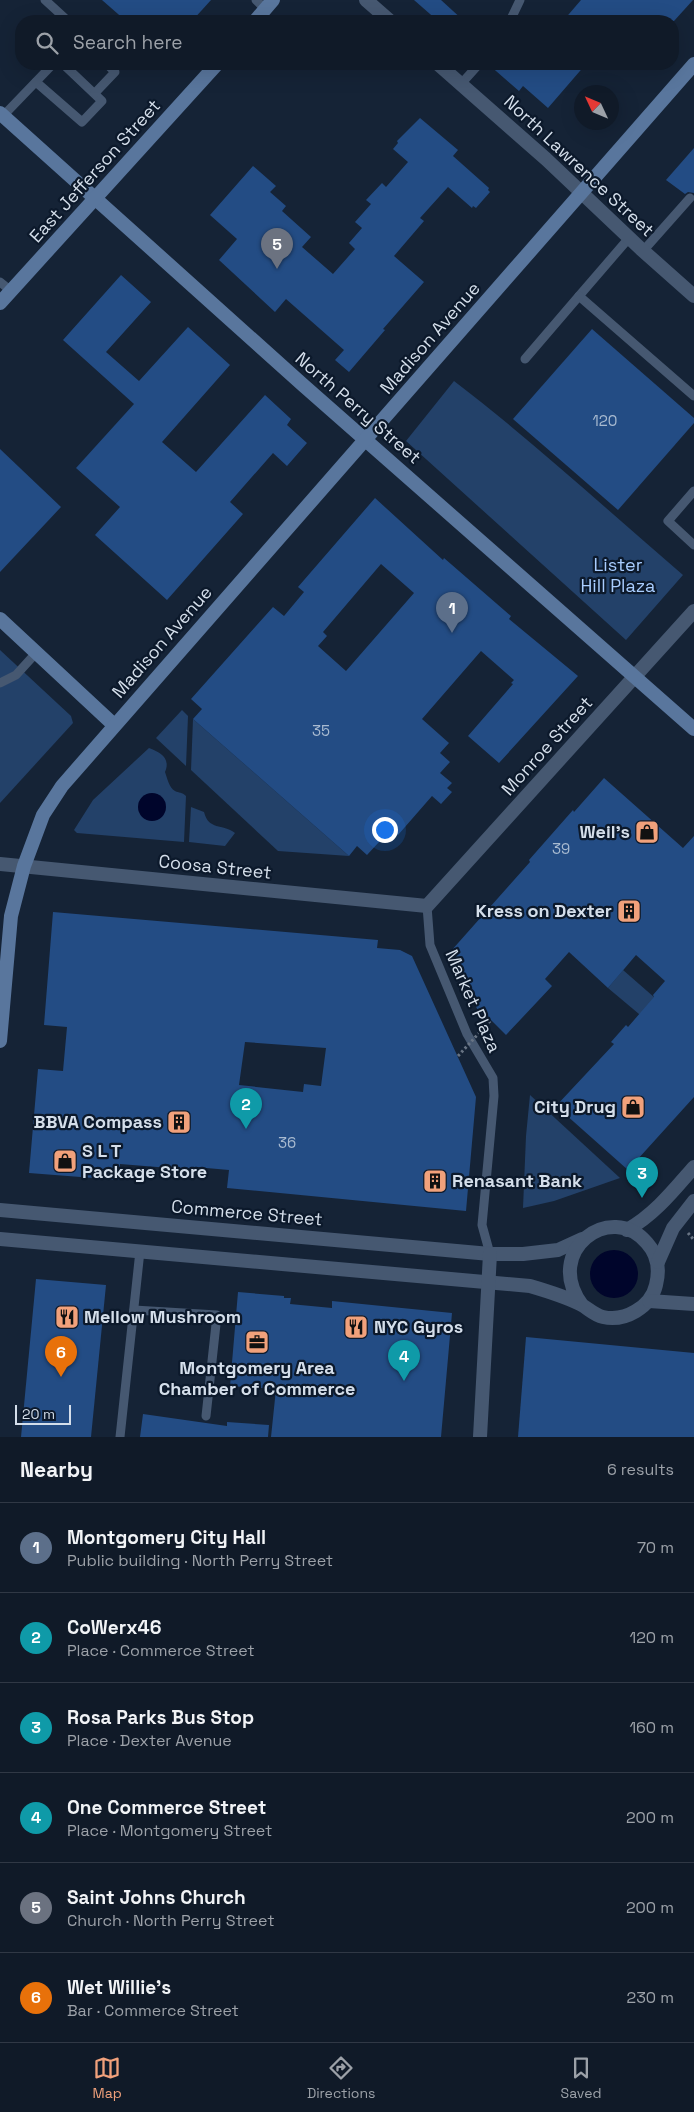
<!DOCTYPE html>
<html lang="en">
<head>
<meta charset="utf-8">
<style>
	:root { --surface:#101a28; --page:#1e2734; --text:#f1f3f6; --muted:#9ca1a8; --line:#303845; --accent:#f1a17b }
	body { margin:0; font-family:"Space Grotesk",sans-serif; background:var(--page); color:var(--text) }
	.compass { position:absolute; left:574px; top:85px; width:45px; height:45px; border-radius:50%; background:var(--surface); box-shadow:0 5px 20px #0002; rotate:314deg }
	.scale { position:absolute; left:15px; bottom:12px; width:56px; box-sizing:border-box; padding-left:5px; border:2px solid #d4deea; border-top:0; font-size:14px; line-height:18px; white-space:nowrap; color:#d4deea; -webkit-text-stroke:4px #0c192b; paint-order:stroke }
	.you { position:absolute; left:384px; top:829px; width:18px; height:18px; margin:-12px; border:4px solid #fff; border-radius:50%; background:#1a73e8; box-shadow:0 0 0 8px #1a73e833 }
	.badge { display:grid; place-items:center; width:32px; height:32px; border-radius:50%; background:var(--accent); color:#fff; font-size:16px; font-weight:700 }
	.pin { position:absolute; translate:-50% -41px; filter:drop-shadow(0 1px 2px #0008) }
	.pin::after { content:''; position:absolute; top:26px; width:18px; height:15px; background:inherit; clip-path:polygon(0 0,100% 0,50% 100%) }
	.list { margin:0; padding:0; list-style:none }
	h2 { display:flex; justify-content:space-between; align-items:center; height:65px; margin:0; padding:0 20px; font-size:21px }
	h2 small { font-size:16px; font-weight:400; color:var(--muted) }
	.list li { display:grid; grid-template-columns:32px 1fr auto; gap:15px; align-items:center; box-sizing:border-box; height:90px; padding:0 20px; border-top:1px solid var(--line) }
	.list b { display:block; font-size:19px; white-space:nowrap }
	.list p { margin:0; font-size:16px; white-space:nowrap; color:var(--muted) }
	.list em { font-size:16px; font-style:normal; color:var(--muted) }
	.icon { flex:none; width:28px; height:28px; fill:none; stroke:currentColor; stroke-width:2; stroke-linecap:round; stroke-linejoin:round }
	.map { position:relative; flex:none; width:694px; height:1437px; overflow:hidden }
	.search { position:absolute; background:var(--surface); box-shadow:0 5px 20px #0002; left:15px; right:15px; top:15px; height:55px; display:flex; align-items:center; gap:12px; box-sizing:border-box; padding:0 18px; border-radius:20px; color:var(--muted); font-size:19px }
	.sheet { height:605px; background:var(--surface) }
	nav { display:flex; justify-content:space-around; align-items:center; box-sizing:border-box; height:70px; border-top:1px solid var(--line); background:var(--surface); font-size:14px; color:var(--muted) }
	nav a { display:grid; justify-items:center; gap:2px }
	nav .on { color:var(--accent) }
	.map>svg:first-child { display:block }
	.green { fill:#234169 }
	.water { fill:#00052b }
	.building { fill:#234c84; fill-rule:evenodd }
	.lines { fill:none; stroke-linecap:round; stroke-linejoin:round }
	.path { stroke:#687484; stroke-width:3; stroke-dasharray:2.5 2.5; stroke-linecap:butt }
	.service { stroke:#465871; stroke-width:9 }
	.minor { stroke:#465871; stroke-width:14 }
	.tertiary { stroke:#465871; stroke-width:14 }
	.secondary { stroke:#59769d; stroke-width:14 }
	.path-bridge { stroke:#687484; stroke-width:3; stroke-dasharray:2.5 2.5; stroke-linecap:butt }
	.labels { text-anchor:middle; stroke-width:4.5; stroke-linejoin:round; paint-order:stroke }
	.number-label { font-size:15px; fill:#a8bad0 }
	.street-label { font-size:18px; fill:#d4deea; stroke:#0c192b }
	.park-label { font-size:18px; fill:#a9cdff; stroke:#0c192b }
	.poi-label { font-size:18px; font-weight:bold; fill:#d4deea; stroke:#0c192b; text-anchor:end }
</style>
</head>
<body>
<div class="map">
<svg width="694" height="1437" viewBox="0 0 694 1437">
	<rect width="100%" height="100%" fill="#152336"/>
	<!-- green -->
	<g class="green">
		<path d="M454,381C534,442 607,510 683,575L626,640L406,441Z"/>
		<path d="M0,650L71,716L73,723L0,803Z"/>
		<path d="M182,710L188,716L186,766L156,738Z"/>
		<path d="M193,719L349,856L278,851L191,770Z"/>
		<path d="M149,748C160,752 171,758 165,772C167,777 169,788 175,791C179,793 182,792 186,796L184,842L77,833L74,830L93,800Z"/>
		<path d="M191,807L204,812C209,831 222,823 235,833L225,846L189,842Z"/>
		<path d="M623,970L694,1032L639,1014L608,988Z"/>
		<path d="M530,1095L620,1178L554,1201L523,1208L526,1136Z"/>
	</g>
	<!-- water -->
	<g class="water">
		<circle cx="152" cy="807" r="14"/>
		<circle cx="614" cy="1274" r="24"/>
	</g>
	<!-- building -->
	<g class="building">
		<path d="M102,0H211L192,21H126Z"/>
		<path d="M414,0H441L464,21H438Z"/>
		<path d="M581,0H693L674,21H563Z"/>
		<path d="M488,64H586L548,108L523,86L519,91Z"/>
		<path d="M420,118L458,150L453,156L489,188L488,190L490,192L476,208L473,206L472,208L448,187L420,218L424,221L394,256L424,282L383,329L385,330L349,372L335,360L344,350L286,299L275,312L219,260L237,239L210,215L253,166L276,186L270,192L286,206L282,211L311,237L302,247L333,274L355,249L349,243L362,228L355,222L371,204L366,200L382,183L386,187L408,162L393,149L398,143L397,141Z"/>
		<path d="M694,148V193L688,192L685,194L666,180Z"/>
		<path d="M121,275L151,302L106,352L139,381L188,327L230,365L162,442L196,472L265,395L291,419L287,425L307,443L287,466L273,453L230,502L243,514L167,600L95,535L120,507L76,468L134,404L63,340Z"/>
		<path d="M592,329L694,418V423L618,510L513,419Z"/>
		<path d="M0,449L61,507L0,572Z"/>
		<path d="M375,498L443,560L444,558L511,616L509,619L578,676L499,763L468,736L513,684L511,683L514,680L481,651L422,719L449,743L440,753L450,762L440,773L452,783L447,788L452,792L441,804L432,796L398,835L391,829L367,855L357,846L349,856L193,719L202,709L191,699L273,607L284,616L304,592L298,587ZM381,564L414,593L346,671L318,646L327,636L323,632Z"/>
		<path d="M604,778L683,848L694,836V1097L628,1170L556,1106L614,1044L611,1042L626,1025L628,1027L654,997L653,995L665,981L636,955L608,988L569,952L545,979L552,986L506,1035L488,1017L483,1022L451,951L530,862L529,860L573,810L574,812Z"/>
		<path d="M53,912L378,940L377,948L400,950L412,956L476,1097L466,1211L227,1188L229,1170L195,1167L194,1170L120,1164L119,1180L29,1173L38,1069L63,1071L67,1027L44,1025ZM245,1042L326,1048L321,1086L304,1084L303,1092L239,1085Z"/>
		<path d="M36,1279L106,1285L91,1437H21Z"/>
		<path d="M238,1292L284,1296V1298H291L290,1304L332,1308V1301L452,1313L441,1437H271L276,1389L230,1386Z"/>
		<path d="M526,1337L694,1353V1437H518Z"/>
		<path d="M143,1414L227,1426V1422L269,1425L268,1437H140Z"/>
	</g>
	<g class="lines">
		<!-- path -->
		<path class="path" d="M688,1233L694,1240"/>
		<!-- service -->
		<g class="service">
			<path d="M45,0L68,21"/>
			<path d="M256,0L265,9"/>
			<path d="M510,21L520,0"/>
			<path d="M36,82L82,122L102,101L63,64"/>
			<path d="M461,84L479,64"/>
			<path d="M95,93L115,72L107,64"/>
			<path d="M3,116L53,64"/>
			<path d="M629,238L579,296L694,396"/>
			<path d="M643,251L690,198"/>
			<path d="M0,282L11,291"/>
			<path d="M525,359L579,296"/>
			<path d="M694,491L668,521L694,545"/>
			<path d="M0,683L16,675L36,653"/>
			<path d="M427,906L430,945L467,1034L493,1078L494,1096L482,1225L490,1254"/>
			<path d="M134,1310L217,1315L206,1416"/>
			<path d="M120,1437L140,1251"/>
		</g>
		<!-- minor -->
		<g class="minor">
			<path d="M0,1210L490,1254H523L558,1250L582,1239"/>
			<path d="M627,1230C655,1214 673,1191 694,1167"/>
			<path d="M0,1239L530,1286C547,1291 564,1296 580,1304C588,1308 594,1315 603,1317C625,1322 651,1307 656,1285C660,1269 658,1255 647,1243C611,1200 542,1251 582,1305"/>
			<path d="M658,1262L673,1228L694,1201"/>
			<path d="M649,1301L694,1304"/>
			<path d="M480,1437L490,1254"/>
		</g>
		<!-- tertiary -->
		<g class="tertiary">
			<path d="M366,0L390,21"/>
			<path d="M438,64L546,159L641,249L694,296"/>
			<path d="M0,864L427,906L694,611"/>
		</g>
		<!-- secondary -->
		<g class="secondary">
			<path d="M255,21L273,0"/>
			<path d="M0,113L303,385L694,729"/>
			<path d="M0,303L217,64"/>
			<path d="M0,619L114,725"/>
			<path d="M0,1041L11,916L24,866L43,815L62,786L694,64"/>
		</g>
		<!-- path-bridge -->
		<path class="path-bridge" d="M458,1056L491,1020"/>
	</g>
	<!-- icons -->
	<defs>
		<g id="shop-square" transform="scale(1.25)"><rect x="-9" y="-9" width="18" height="18" rx="4" fill="#f1a17b" stroke="#0c192b"/><path d="M-5-2.5h2.3a2.7 3.5 0 0 1 5.4 0H5L5.5 6h-11ZM-1.5-2.5h3a1.5 2.3 0 0 0-3 0Z" fill="#111"/></g>
		<g id="building-square" transform="scale(1.25)"><rect x="-9" y="-9" width="18" height="18" rx="4" fill="#f1a17b" stroke="#0c192b"/><path d="M-4-6H4V6H1V3H-1V6H-4ZM-2.5-4.3h1.7v1.8h-1.7ZM.8-4.3h1.7v1.8H.8ZM-2.5-1h1.7V.8h-1.7ZM.8-1h1.7V.8H.8Z" fill="#111"/></g>
		<g id="restaurant-square" transform="scale(1.25)"><rect x="-9" y="-9" width="18" height="18" rx="4" fill="#f1a17b" stroke="#0c192b"/><path d="M-5-6h1v4h1v-4h1v4h1v-4h1v5L-1.5 .5V6h-2V.5L-5-1ZM5-6V6H3V1.5H1.5Q1.5-4 5-6Z" fill="#111"/></g>
		<g id="office-square" transform="scale(1.25)"><rect x="-9" y="-9" width="18" height="18" rx="4" fill="#f1a17b" stroke="#0c192b"/><path d="M-6-3h4V-5.5h4V-3h4V5H-6ZM-1-4.5V-3h2v-1.5ZM-6 0V1H6V0Z" fill="#111"/></g>
	</defs>
	<g fill-rule="evenodd">
		<use href="#shop-square" x="647" y="832"/>
		<use href="#building-square" x="629" y="911"/>
		<use href="#shop-square" x="633" y="1107"/>
		<use href="#building-square" x="179" y="1122"/>
		<use href="#shop-square" x="65" y="1161"/>
		<use href="#building-square" x="435" y="1181"/>
		<use href="#restaurant-square" x="67" y="1317"/>
		<use href="#restaurant-square" x="356" y="1327"/>
		<use href="#office-square" x="257" y="1342"/>
	</g>
	<g class="labels">
		<!-- number labels -->
		<g class="number-label">
			<text x="605" y="426">120</text>
			<text x="321" y="736">35</text>
			<text x="561" y="854">39</text>
			<text x="287" y="1148">36</text>
		</g>
		<!-- street labels -->
		<g class="street-label">
			<text transform="translate(579 166) rotate(43)" y="6">North Lawrence Street</text>
			<text transform="translate(95 171) rotate(-48)" y="6">East Jefferson Street</text>
			<text transform="translate(430 338) rotate(-49)" y="6">Madison Avenue</text>
			<text transform="translate(358 408) rotate(41)" y="6">North Perry Street</text>
			<text transform="translate(162 642) rotate(-49)" y="6">Madison Avenue</text>
			<text transform="translate(547 746) rotate(-48)" y="6">Monroe Street</text>
			<text transform="translate(215 867) rotate(6)" y="6">Coosa Street</text>
			<text transform="translate(473 1001) rotate(66)" y="6">Market Plaza</text>
			<text transform="translate(247 1213) rotate(5)" y="6">Commerce Street</text>
		</g>
		<!-- park labels -->
		<g class="park-label">
			<text x="618" y="571">Lister<tspan x="618" dy="21">Hill Plaza</tspan></text>
		</g>
		<!-- poi labels -->
		<g class="poi-label">
			<text x="630" y="838">Weil's</text>
			<text x="612" y="917">Kress on Dexter</text>
			<text x="616" y="1113">City Drug</text>
			<text x="162" y="1128">BBVA Compass</text>
			<text x="82" y="1157" text-anchor="start">S L T<tspan x="82" dy="21">Package Store</tspan></text>
			<text x="452" y="1187" text-anchor="start">Renasant Bank</text>
			<text x="84" y="1323" text-anchor="start">Mellow Mushroom</text>
			<text x="374" y="1333" text-anchor="start">NYC Gyros</text>
			<text x="257" y="1374" text-anchor="middle">Montgomery Area<tspan x="257" dy="21">Chamber of Commerce</tspan></text>
		</g>
	</g>
</svg>
<svg class="compass" viewBox="-18 -18 36 36"><path d="M0-13l5 13h-10z" fill="#e53935"/><path d="M0 13l5-13h-10z" fill="#9ca1a8"/></svg>
<div class="scale">20 m</div>
<div class="you"></div>
<div class="pin badge" style="left:452px;top:633px;background:#5c6f8a">1</div>
<div class="pin badge" style="left:246px;top:1129px;background:#0f9aa8">2</div>
<div class="pin badge" style="left:642px;top:1198px;background:#0f9aa8">3</div>
<div class="pin badge" style="left:404px;top:1381px;background:#0f9aa8">4</div>
<div class="pin badge" style="left:277px;top:269px;background:#6b7280">5</div>
<div class="pin badge" style="left:61px;top:1377px;background:#e8710a">6</div>
<div class="search"><svg class="icon" aria-label="search" viewBox="0 0 24 24"><circle cx="10" cy="10" r="6"/><path d="M15 15l6 6"/></svg>Search here</div>
</div>
<section class="sheet">
<h2>Nearby<small>6 results</small></h2>
<ul class="list">
<li><span class="badge" style="background:#5c6f8a">1</span><div><b>Montgomery City Hall</b><p>Public building · North Perry Street</p></div><em>70 m</em></li>
<li><span class="badge" style="background:#0f9aa8">2</span><div><b>CoWerx46</b><p>Place · Commerce Street</p></div><em>120 m</em></li>
<li><span class="badge" style="background:#0f9aa8">3</span><div><b>Rosa Parks Bus Stop</b><p>Place · Dexter Avenue</p></div><em>160 m</em></li>
<li><span class="badge" style="background:#0f9aa8">4</span><div><b>One Commerce Street</b><p>Place · Montgomery Street</p></div><em>200 m</em></li>
<li><span class="badge" style="background:#6b7280">5</span><div><b>Saint Johns Church</b><p>Church · North Perry Street</p></div><em>200 m</em></li>
<li><span class="badge" style="background:#e8710a">6</span><div><b>Wet Willie's</b><p>Bar · Commerce Street</p></div><em>230 m</em></li>
</ul>
</section>
<nav>
<a class="on"><svg class="icon" aria-label="map" viewBox="0 0 24 24"><path d="M3 6l6-2 6 2 6-2v14l-6 2-6-2-6 2zM9 4v14M15 6v14"/></svg>Map</a>
<a><svg class="icon" aria-label="directions" viewBox="0 0 24 24"><path d="M12 3l9 9-9 9-9-9zM9 14v-3h6M13 9l2 2-2 2"/></svg>Directions</a>
<a><svg class="icon" aria-label="saved" viewBox="0 0 24 24"><path d="M7 4h10v16l-5-4-5 4z"/></svg>Saved</a>
</nav>
</body>
</html>
